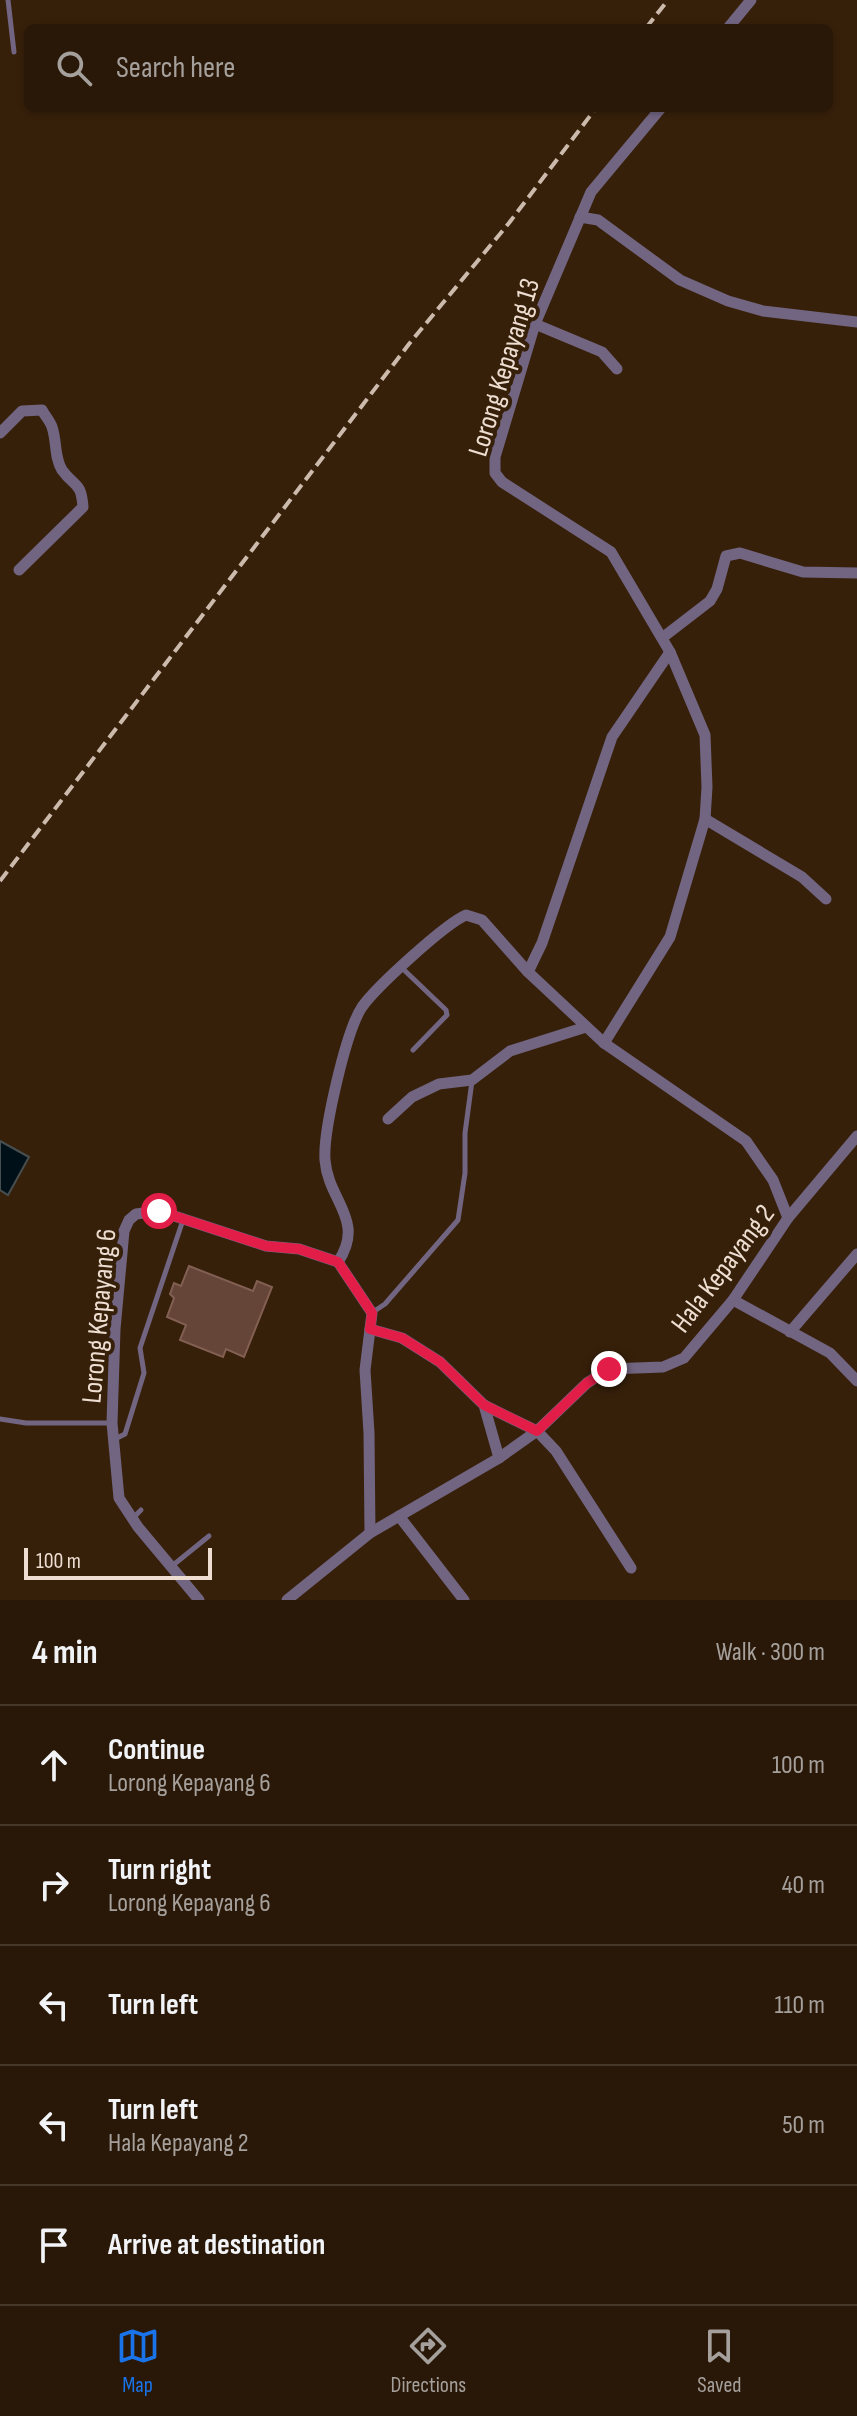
<!DOCTYPE html>
<html lang="en">
<head>
<meta charset="utf-8">
<style>
	:root { --surface:#291808; --page:#312112; --text:#f1f3f6; --muted:#a5a09c; --line:#453729; --accent:#1a73e8 }
	body { margin:0; font-family:"Sofia Sans Condensed",sans-serif; background:var(--page); color:var(--text) }
	.scale { position:absolute; left:24px; bottom:20px; width:188px; box-sizing:border-box; padding-left:8px; border:4px solid #eeded1; border-top:0; font-size:22px; line-height:28px; white-space:nowrap; color:#eeded1; -webkit-text-stroke:6px #37200a; paint-order:stroke }
	.stop { position:absolute; width:24px; height:24px; margin:-18px; border:6px solid #e11d48; border-radius:50%; background:#fff }
	.stop.end { background:#e11d48; border-color:#fff; box-shadow:0 2px 8px #0008 }
	.list { margin:0; padding:0; list-style:none }
	h2 { display:flex; justify-content:space-between; align-items:center; height:104px; margin:0; padding:0 32px; font-size:34px }
	h2 small { font-size:26px; font-weight:400; color:var(--muted) }
	.list li { display:grid; grid-template-columns:52px 1fr auto; gap:24px; align-items:center; box-sizing:border-box; height:120px; padding:0 32px; border-top:2px solid var(--line) }
	.list b { display:block; font-size:30px; white-space:nowrap }
	.list p { margin:0; font-size:26px; white-space:nowrap; color:var(--muted) }
	.list em { font-size:26px; font-style:normal; color:var(--muted) }
	.icon { flex:none; width:44px; height:44px; fill:none; stroke:currentColor; stroke-width:2; stroke-linecap:round; stroke-linejoin:round }
	.map { position:relative; flex:none; width:857px; height:1600px; overflow:hidden }
	.search { position:absolute; background:var(--surface); box-shadow:0 2px 6px #0004; left:24px; right:24px; top:24px; height:88px; display:flex; align-items:center; gap:20px; box-sizing:border-box; padding:0 28px; border-radius:12px; color:var(--muted); font-size:30px }
	.sheet { height:704px; background:var(--surface) }
	nav { display:flex; justify-content:space-around; align-items:center; box-sizing:border-box; height:112px; border-top:2px solid var(--line); background:var(--surface); font-size:22px; color:var(--muted) }
	nav a { display:grid; justify-items:center; gap:4px }
	nav .on { color:var(--accent) }
	.map>svg:first-child { display:block }
	.water { fill:#001018; stroke:#474e50; stroke-width:2 }
	.building { fill:#664539; stroke:#825f53; stroke-width:2 }
	.lines { fill:none; stroke-linecap:round; stroke-linejoin:round }
	.service { stroke:#726582; stroke-width:5 }
	.minor { stroke:#726582; stroke-width:11 }
	.rail { stroke:#ccbbac; stroke-width:4; stroke-dasharray:12 6; stroke-linecap:butt }
	.route { stroke:#e11d48; stroke-width:10 }
	.labels { text-anchor:middle; stroke-width:8; stroke-linejoin:round; paint-order:stroke }
	.street-label { font-size:28px; fill:#eeded1; stroke:#37200a }
</style>
</head>
<body>
<div class="map">
<svg width="857" height="1600" viewBox="0 0 857 1600">
	<rect width="100%" height="100%" fill="#37200a"/>
	<!-- water -->
	<path class="water" d="M0,1141L29,1157L8,1195L0,1190Z"/>
	<!-- building -->
	<path class="building" d="M189,1266L253,1291L257,1281L272,1287L244,1357L226,1349L223,1357L180,1340L186,1325L167,1317L174,1298L170,1294L174,1283L181,1286Z"/>
	<g class="lines">
		<!-- service -->
		<g class="service">
			<path d="M8,0L14,52"/>
			<path d="M402,968L446,1010L447,1015L413,1050"/>
			<path d="M373,1312L385,1304L458,1220L465,1173V1133L472,1081"/>
			<path d="M0,1419L26,1423H111"/>
			<path d="M115,1439L125,1434L144,1373L140,1348L183,1220"/>
			<path d="M133,1518L141,1510"/>
			<path d="M172,1566L209,1536"/>
		</g>
		<!-- minor -->
		<g class="minor">
			<path d="M728,28L751,0"/>
			<path d="M580,217L598,220L680,280L728,301L763,311L857,322"/>
			<path d="M535,324L602,352L617,369"/>
			<path d="M0,433L22,411L42,410C45,416 50,421 52,427C57,441 54,457 62,470C75,488 81,481 83,507L19,570"/>
			<path d="M662,638L710,601L717,589L726,556L740,553L803,572L857,573"/>
			<path d="M705,819L802,877L826,899"/>
			<path d="M528,972L542,943L612,737L670,652"/>
			<path d="M604,1043L670,937L705,819L707,787L705,735L670,652L611,552L502,482L495,473V457L535,324L591,192L661,108"/>
			<path d="M388,1119L412,1097L439,1084L472,1080L510,1051L586,1027"/>
			<path d="M338,1262C366,1220 328,1201 325,1160C323,1131 346,1031 362,1007C376,987 445,924 466,915L482,920L528,972L604,1043L746,1141L773,1180L788,1218"/>
			<path d="M733,1300L830,1353L857,1381"/>
			<path d="M370,1329L402,1338L440,1362L484,1405L499,1458"/>
			<path d="M790,1332L857,1254"/>
			<path d="M484,1405L537,1431L556,1451L631,1568"/>
			<path d="M399,1516L464,1600"/>
			<path d="M199,1600L138,1527L119,1498L112,1423L115,1329L124,1231L129,1220L136,1214L159,1211L266,1246L299,1249L338,1262L372,1313L365,1370L369,1433L370,1533"/>
			<path d="M287,1600L370,1533L499,1458L537,1431L587,1383L609,1369L663,1367L684,1358L733,1300L788,1218L857,1136"/>
		</g>
		<!-- rail -->
		<g class="rail">
			<path d="M646,28L668,0"/>
			<path d="M0,881L409,344L509,223L596,108"/>
		</g>
	</g>
	<g class="lines">
		<!-- route -->
		<path class="route" d="M159,1211L266,1246L299,1249L338,1262L372,1313L370,1329L402,1338L440,1362L484,1405L537,1431L587,1383L609,1369"/>
	</g>
	<g class="labels">
		<!-- street labels -->
		<g class="street-label">
			<text transform="translate(503 367) rotate(-73)" y="10">Lorong Kepayang 13</text>
			<text transform="translate(722 1268) rotate(-53)" y="10">Hala Kepayang 2</text>
			<text transform="translate(98 1316) rotate(-85)" y="10">Lorong Kepayang 6</text>
		</g>
	</g>
</svg>
<div class="scale">100 m</div>
<div class="stop" style="left:159px;top:1211px"></div>
<div class="stop end" style="left:609px;top:1369px"></div>
<div class="search"><svg class="icon" aria-label="search" viewBox="0 0 24 24"><circle cx="10" cy="10" r="6"/><path d="M15 15l6 6"/></svg>Search here</div>
</div>
<section class="sheet">
<h2>4 min<small>Walk · 300 m</small></h2>
<ul class="list">
<li><svg class="icon" aria-label="ahead" viewBox="0 0 24 24"><path d="M12 20V5M6 11l6-6 6 6"/></svg><div><b>Continue</b><p>Lorong Kepayang 6</p></div><em>100 m</em></li>
<li><svg class="icon" aria-label="right" viewBox="0 0 24 24"><path d="M7 20v-9h11M14 6l5 5-5 5"/></svg><div><b>Turn right</b><p>Lorong Kepayang 6</p></div><em>40 m</em></li>
<li><svg class="icon" aria-label="left" viewBox="0 0 24 24"><path d="M17 20v-9H6M10 6l-5 5 5 5"/></svg><div><b>Turn left</b></div><em>110 m</em></li>
<li><svg class="icon" aria-label="left" viewBox="0 0 24 24"><path d="M17 20v-9H6M10 6l-5 5 5 5"/></svg><div><b>Turn left</b><p>Hala Kepayang 2</p></div><em>50 m</em></li>
<li><svg class="icon" aria-label="arrive" viewBox="0 0 24 24"><path d="M6 21V4h12l-3 4 3 4H6"/></svg><div><b>Arrive at destination</b></div></li>
</ul>
</section>
<nav>
<a class="on"><svg class="icon" aria-label="map" viewBox="0 0 24 24"><path d="M3 6l6-2 6 2 6-2v14l-6 2-6-2-6 2zM9 4v14M15 6v14"/></svg>Map</a>
<a><svg class="icon" aria-label="directions" viewBox="0 0 24 24"><path d="M12 3l9 9-9 9-9-9zM9 14v-3h6M13 9l2 2-2 2"/></svg>Directions</a>
<a><svg class="icon" aria-label="saved" viewBox="0 0 24 24"><path d="M7 4h10v16l-5-4-5 4z"/></svg>Saved</a>
</nav>
</body>
</html>
